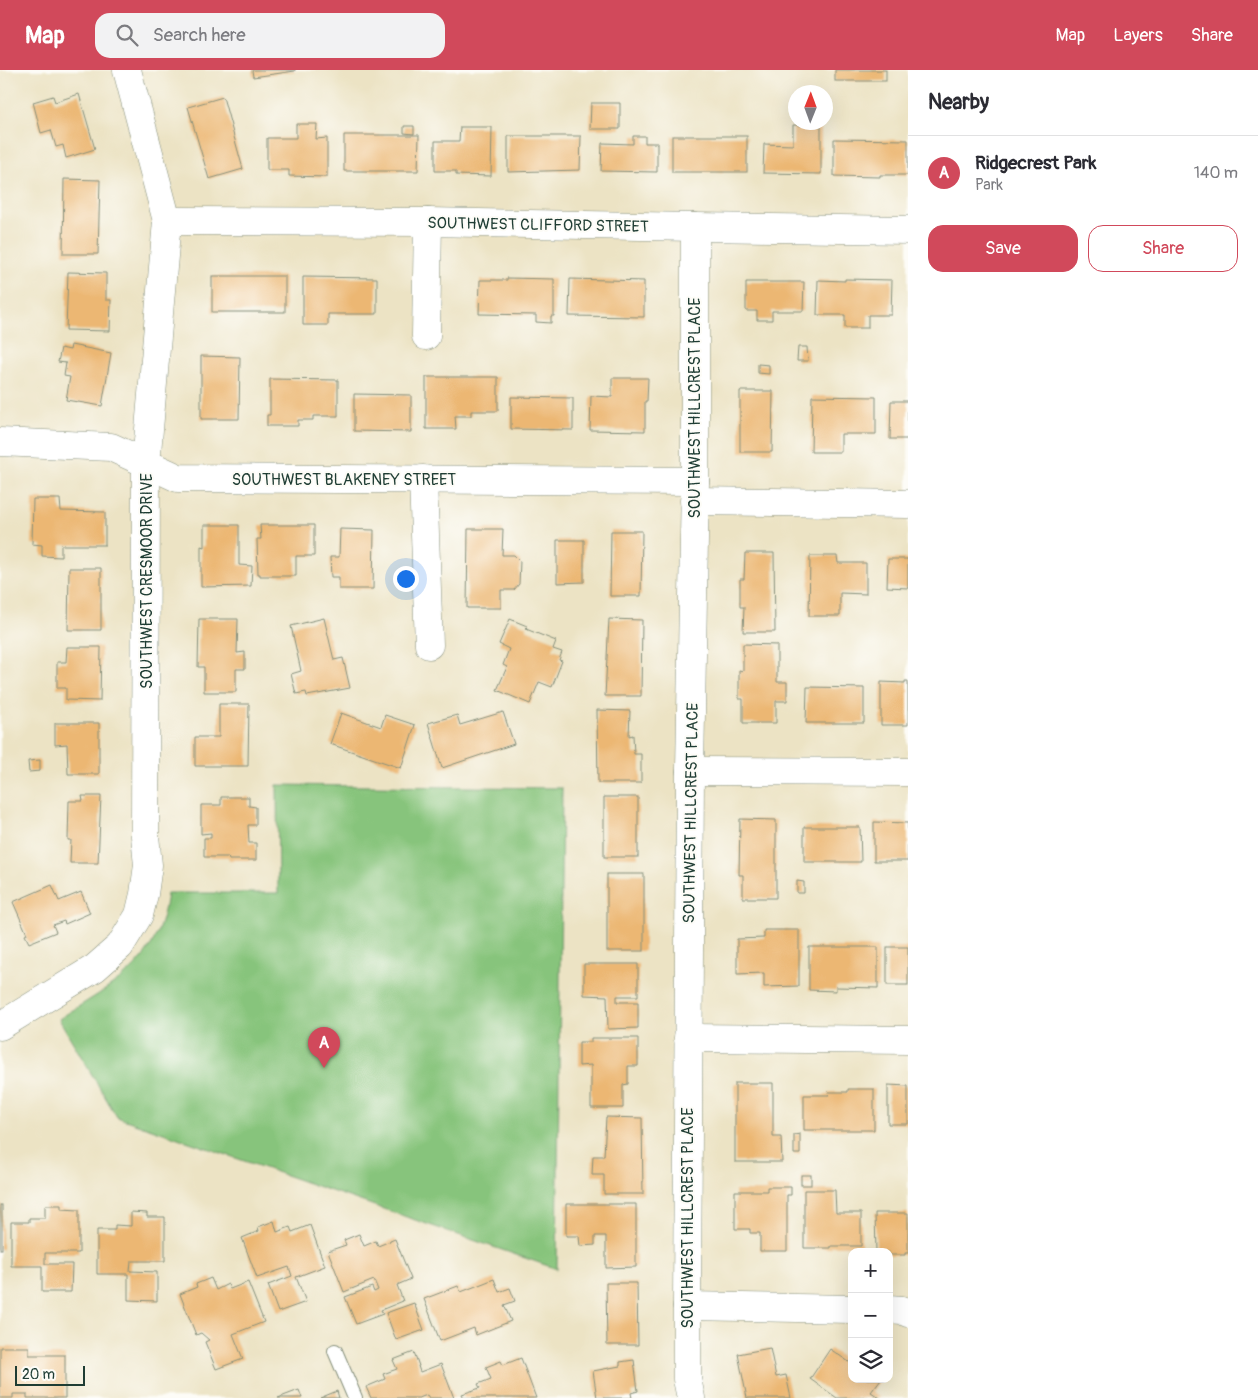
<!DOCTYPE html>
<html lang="en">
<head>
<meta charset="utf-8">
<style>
	:root { --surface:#fff; --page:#f2f2f3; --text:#2b2b33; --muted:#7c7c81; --line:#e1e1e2; --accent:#d1495b }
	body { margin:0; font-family:Pangolin,sans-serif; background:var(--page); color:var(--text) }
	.controls { position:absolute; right:15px; bottom:15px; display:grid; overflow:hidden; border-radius:10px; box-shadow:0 5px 20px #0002 }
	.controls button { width:45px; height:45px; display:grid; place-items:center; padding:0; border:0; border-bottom:1px solid var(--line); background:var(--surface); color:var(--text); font:25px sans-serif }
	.compass { position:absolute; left:788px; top:15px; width:45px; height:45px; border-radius:50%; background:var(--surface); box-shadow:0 5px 20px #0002; rotate:1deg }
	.scale { position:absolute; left:15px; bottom:12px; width:70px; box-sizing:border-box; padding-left:5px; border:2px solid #1f3d34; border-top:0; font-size:14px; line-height:18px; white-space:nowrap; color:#1f3d34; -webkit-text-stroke:4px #fdfcf7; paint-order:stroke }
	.you { position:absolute; left:405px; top:508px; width:18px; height:18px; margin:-12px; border:4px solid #fff; border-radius:50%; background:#1a73e8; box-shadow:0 0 0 8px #1a73e833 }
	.badge { display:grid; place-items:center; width:32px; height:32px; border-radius:50%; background:var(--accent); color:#fff; font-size:16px; font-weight:700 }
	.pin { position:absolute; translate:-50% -41px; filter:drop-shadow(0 1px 2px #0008) }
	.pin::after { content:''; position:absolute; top:26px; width:18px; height:15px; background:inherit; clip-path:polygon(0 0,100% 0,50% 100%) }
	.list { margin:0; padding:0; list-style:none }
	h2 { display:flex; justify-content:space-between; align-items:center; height:65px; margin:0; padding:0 20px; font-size:21px }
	h2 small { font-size:16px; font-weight:400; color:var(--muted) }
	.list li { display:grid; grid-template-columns:32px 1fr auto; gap:15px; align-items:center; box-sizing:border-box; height:75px; padding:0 20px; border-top:1px solid var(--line) }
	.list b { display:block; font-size:19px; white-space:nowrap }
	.list p { margin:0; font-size:16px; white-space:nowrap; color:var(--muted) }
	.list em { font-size:16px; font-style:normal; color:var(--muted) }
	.actions { display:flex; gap:10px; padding:15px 20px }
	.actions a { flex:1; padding:11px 0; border:1px solid var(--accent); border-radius:15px; text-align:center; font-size:18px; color:var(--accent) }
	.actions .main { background:var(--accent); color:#fff }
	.icon { flex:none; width:28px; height:28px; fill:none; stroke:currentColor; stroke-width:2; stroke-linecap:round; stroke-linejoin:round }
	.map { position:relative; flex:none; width:908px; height:1328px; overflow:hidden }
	header { display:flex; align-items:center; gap:30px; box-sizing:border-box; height:70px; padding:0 25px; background:var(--accent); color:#fff }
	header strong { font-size:24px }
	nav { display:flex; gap:28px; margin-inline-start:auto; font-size:18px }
	.search { width:350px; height:45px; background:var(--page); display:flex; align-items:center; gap:12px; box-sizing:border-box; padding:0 18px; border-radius:15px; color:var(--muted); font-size:19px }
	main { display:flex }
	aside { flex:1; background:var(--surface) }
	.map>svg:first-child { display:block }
	.green { fill:#87c47b; stroke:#538058 }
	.building { fill:#ecb773 }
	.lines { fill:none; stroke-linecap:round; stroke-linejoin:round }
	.service-casing { stroke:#86907c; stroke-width:16 }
	.minor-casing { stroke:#86907c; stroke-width:29 }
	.service { stroke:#fff; stroke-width:14 }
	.minor { stroke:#fff; stroke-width:28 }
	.labels { text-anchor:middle; stroke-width:4; stroke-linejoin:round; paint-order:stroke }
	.street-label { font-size:16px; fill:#1f3d34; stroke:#fdfcf7 }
</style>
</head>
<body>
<header>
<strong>Map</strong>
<div class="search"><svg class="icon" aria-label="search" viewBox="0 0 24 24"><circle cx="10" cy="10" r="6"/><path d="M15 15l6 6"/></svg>Search here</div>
<nav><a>Map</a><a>Layers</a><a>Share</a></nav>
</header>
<main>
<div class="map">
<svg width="908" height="1328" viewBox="0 0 908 1328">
	<rect width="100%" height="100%" fill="#fdfcf7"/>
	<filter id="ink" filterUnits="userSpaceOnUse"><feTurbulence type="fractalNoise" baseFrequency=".02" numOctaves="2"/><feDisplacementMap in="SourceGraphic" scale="10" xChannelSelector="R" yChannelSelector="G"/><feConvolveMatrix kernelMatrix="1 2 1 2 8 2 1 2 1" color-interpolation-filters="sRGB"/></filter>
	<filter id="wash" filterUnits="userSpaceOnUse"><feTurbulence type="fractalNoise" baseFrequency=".0096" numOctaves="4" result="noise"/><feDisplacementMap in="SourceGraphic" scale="20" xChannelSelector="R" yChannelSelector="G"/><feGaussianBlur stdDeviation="1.12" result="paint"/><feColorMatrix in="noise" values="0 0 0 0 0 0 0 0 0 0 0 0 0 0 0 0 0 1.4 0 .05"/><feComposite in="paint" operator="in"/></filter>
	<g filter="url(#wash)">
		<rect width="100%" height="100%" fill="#ece3c4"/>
		<!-- green -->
		<path class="green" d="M277,715L562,718L557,1199L117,1047L59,949C115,912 158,898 167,823H278Z"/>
		<g id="blocks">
			<!-- building -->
			<g class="building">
				<path d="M252,0H295V1L253,7Z"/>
				<rect x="835" y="0" width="51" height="11"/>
				<path d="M79,24L95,79L66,88L63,75L56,77L51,60L41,63L33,32L53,26L55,32Z"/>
				<path d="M223,27L243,99L209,109L188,37Z"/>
				<path d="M591,33H620V59H590Z"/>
				<path d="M296,54H317L316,69L327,68V107L289,106V100H267V68H296Z"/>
				<path d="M793,55L821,56V104L763,103L764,74L793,75Z"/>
				<path d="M404,56H414V64L404,63Z"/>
				<path d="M460,57H492L491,106L456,105V101H435V71H459Z"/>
				<path d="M344,65H419L418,101H344Z"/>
				<path d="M508,66H581L580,100L508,102Z"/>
				<path d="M633,66H645V73H657V102L601,101L602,73L633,74Z"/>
				<rect x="672" y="66" width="75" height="36"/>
				<path d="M834,69L908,70V105H880V107L834,106Z"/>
				<path d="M64,109L100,110L98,184H63Z"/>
				<path d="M68,202L106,203V230H111L110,261L66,260Z"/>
				<rect x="212" y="206" width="73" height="36"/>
				<path d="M303,207L377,208V244H328V255H303Z"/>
				<path d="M507,208L554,209V246H551V253L536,252V245L479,244L480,210H507Z"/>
				<path d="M570,209L644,211V247L569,246Z"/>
				<path d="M845,209L892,210L891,245H868V258H845V245H817L818,210L845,211Z"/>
				<path d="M746,212H804L803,241H772V250H757V241H746Z"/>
				<path d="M71,275L111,283L102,336L66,330L70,307L64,306L66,293L58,292L61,278L70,280Z"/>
				<path d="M798,277H807L808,291H797Z"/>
				<path d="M201,286L240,287L239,349H201Z"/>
				<path d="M758,294L769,295V304L758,303Z"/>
				<path d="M426,307H498V341H471V346H455L456,359H426Z"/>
				<path d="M612,308H648L647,331H645V361L590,360L591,326L612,327Z"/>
				<path d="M270,309L338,310V346H313V350H298V356H267V345H270Z"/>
				<path d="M740,321H773L772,382H740Z"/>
				<path d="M354,324L411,325V362L354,361Z"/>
				<path d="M812,326L876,327V364H841V382H811Z"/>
				<path d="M511,327L573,328V360L511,359Z"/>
				<path d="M891,331H908V369H890Z"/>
				<path d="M33,429H60L61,441L105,442V475H61V487L42,486V475L32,474Z"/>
				<path d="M204,455H239V495L252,496L251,516L201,517V476L204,477Z"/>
				<path d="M260,455H314V486H296V506H260V504H258L257,469H261Z"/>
				<path d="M340,459L374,460L373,519H339V507H331L330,487H339Z"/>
				<path d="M468,459H503L502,485H514L520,491L519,514L514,520H501V538H467Z"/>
				<path d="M611,461H642L641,526H610Z"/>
				<path d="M557,470H584V512L557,513Z"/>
				<path d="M745,483H774L775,562H743L744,537H740V509H744Z"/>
				<path d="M810,486H837L838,493H866V524L840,523V546H809Z"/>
				<path d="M888,489H908V518L887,517Z"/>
				<path d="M69,498H101V560H68Z"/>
				<path d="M324,548L334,590L343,588L350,618L307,626L306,622L296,624L291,604L301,601L291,556Z"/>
				<path d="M199,549H238L237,583L245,582V599H236V622H204V597H198Z"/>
				<path d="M510,549L527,556L526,559L556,571L553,579L562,582L559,590L562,591L552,617L539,612L530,634L497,620L507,597L503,595L509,579L499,574Z"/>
				<path d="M609,549L642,550L641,626H605Z"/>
				<path d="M743,574L777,575V612H787V631H776V653H743V629H739V600L743,601Z"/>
				<path d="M67,577H101L100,631L66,630V618H57V592H66Z"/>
				<path d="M905,611H908V655H881V612L905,613Z"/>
				<path d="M807,617L864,618V653H806Z"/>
				<path d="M219,634H249L248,696H195V667H219Z"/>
				<path d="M597,640L630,641L629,666L633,665L634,684H641V713H598Z"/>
				<path d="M503,642L514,674L442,698L428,653L457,645L460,655Z"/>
				<path d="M341,643L381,657L385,645L415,655L401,698L330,674Z"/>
				<path d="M55,653H99V704H68L67,674L55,675Z"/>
				<path d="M40,690V701L29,702L28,691Z"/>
				<path d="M82,726H101L98,793H70L71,770H68L69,731H83Z"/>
				<path d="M221,727H249V736L256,737V755H248L249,773H256V790H229L228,787H204V768H211V763L201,764V735H221Z"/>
				<rect x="604" y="727" width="34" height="60"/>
				<path d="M740,749L776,750V828H743V805H739Z"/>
				<path d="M874,752L908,753V791H874Z"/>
				<path d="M804,757H860L861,792H804Z"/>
				<rect x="607" y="804" width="37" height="77"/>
				<path d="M797,811L804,812V823H797Z"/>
				<path d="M52,815L59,831L81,822L90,843L65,854L64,851L53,855L56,862L29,873L25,865L27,864L13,832Z"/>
				<path d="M764,860H799V916L764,917V903L737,904V869L764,868Z"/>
				<path d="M809,877H878V918L836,917V921L809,920Z"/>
				<rect x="887" y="877" width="21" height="38"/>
				<path d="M584,894H638V926H617V932H638V958L608,959L607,926L584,925Z"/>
				<path d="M591,968H638V996H628V1014L623,1015V1038H591V995L579,996V972H591Z"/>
				<path d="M735,1013H773V1067H781L782,1092H735Z"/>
				<path d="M888,1015L908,1016V1054H888Z"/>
				<path d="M848,1019H874V1060H804V1025H829L828,1022H848Z"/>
				<path d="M606,1047L642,1048L643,1124H604V1105H592L593,1086H604Z"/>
				<path d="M800,1064V1084H794V1065Z"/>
				<rect x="801" y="1105" width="10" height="10"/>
				<path d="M767,1117H791V1125H787V1181H760V1163H750V1159H735V1121H767Z"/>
				<path d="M804,1120H835L836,1143H861V1176H831V1178H804Z"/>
				<path d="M566,1134H636V1197L606,1198V1166H595V1175L580,1176L579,1166H566Z"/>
				<rect x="0" y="1135" width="2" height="44"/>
				<path d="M45,1135H61V1139L79,1140V1183H45V1194H72L71,1222H42V1196H11V1152H29V1148H45Z"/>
				<path d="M131,1142L147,1143V1147H165V1191H131L130,1201L157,1202V1231L128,1230V1204H97V1160H115V1155L131,1156Z"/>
				<path d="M875,1143H908V1183H905V1185H889V1182H876Z"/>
				<path d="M274,1151L277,1162L290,1157L292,1162L310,1155L325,1196L296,1207L306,1232L278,1242L268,1215L292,1206L289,1197L257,1208L242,1168L259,1161L258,1157Z"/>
				<path d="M359,1164L364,1176L376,1171L378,1176L395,1169L411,1209L397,1215L403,1231L381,1240L383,1244L356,1254L345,1227L372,1217L374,1222L378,1220L374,1210L344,1222L328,1181L346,1175L344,1170Z"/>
				<path d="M211,1208L216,1220L228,1214L230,1219L248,1212L264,1252L233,1264L243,1289L216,1299L205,1272L209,1270L201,1263L196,1265L180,1224L197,1217L196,1214Z"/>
				<path d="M494,1209L499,1222L510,1218L515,1231L504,1235L511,1251L476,1265L474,1258L440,1271L424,1229L458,1216L461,1222Z"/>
				<path d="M606,1213H637L638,1275H607Z"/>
				<path d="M414,1233L424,1260L396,1270L386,1243Z"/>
				<path d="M0,1277H29V1285H65V1328H27V1324H13V1328H0Z"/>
				<path d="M770,1278L776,1307L786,1305L791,1328H747L738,1284Z"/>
				<path d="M830,1279L852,1294V1309H881L871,1322L880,1328H837L810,1309Z"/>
				<path d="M414,1282L419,1296H418L420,1302L441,1294L454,1328H429L427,1325L419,1328H371L366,1317L385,1309L383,1304L397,1299L393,1290Z"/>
				<path d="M521,1288L536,1328H464L462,1324L480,1318L478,1314L491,1309L486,1297L501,1291L503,1295Z"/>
				<path d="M634,1290L638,1321L631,1323L632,1328H597L593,1301L620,1296V1292Z"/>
				<path d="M299,1320L302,1328H278Z"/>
				<path d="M337,1321L339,1328H320Z"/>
			</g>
		</g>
	</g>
	<g filter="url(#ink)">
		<use href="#blocks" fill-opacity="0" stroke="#86907c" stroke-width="1"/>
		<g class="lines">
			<!-- service casing -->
			<g class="service-casing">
				<path id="service" d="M335,1281L355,1328"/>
			</g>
			<!-- minor casing -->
			<g class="minor-casing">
				<g id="minor">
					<path d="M167,151L428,152L695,157L908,160"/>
					<path d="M426,266L428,152"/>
					<path d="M0,372L111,377L178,408L695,411"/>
					<path d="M423,409L429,575"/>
					<path d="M694,431L908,434"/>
					<path d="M690,701L908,702"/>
					<path d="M0,956L95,898L120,876L139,845L144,824L148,795L145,766L146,394L167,151L127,0"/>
					<path d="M688,968L908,970"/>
					<path d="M687,1236L852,1239"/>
					<path d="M889,1239L902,1240L908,1243"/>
					<path d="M691,1328L687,1309V1236L690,701L695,411V157"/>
				</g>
			</g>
			<!-- service -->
			<use href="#service" class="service"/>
			<!-- minor -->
			<use href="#minor" class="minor"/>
		</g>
	</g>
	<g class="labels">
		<!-- street labels -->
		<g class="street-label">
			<text transform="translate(538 154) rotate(1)" y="6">SOUTHWEST CLIFFORD STREET</text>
			<text transform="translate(694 338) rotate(-90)" y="6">SOUTHWEST HILLCREST PLACE</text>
			<text x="344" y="415">SOUTHWEST BLAKENEY STREET</text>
			<text transform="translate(146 511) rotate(-90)" y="6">SOUTHWEST CRESMOOR DRIVE</text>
			<text transform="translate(690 743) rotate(-89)" y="6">SOUTHWEST HILLCREST PLACE</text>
			<text transform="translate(687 1148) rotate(-90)" y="6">SOUTHWEST HILLCREST PLACE</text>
		</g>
	</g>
</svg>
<div class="controls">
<button>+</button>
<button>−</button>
<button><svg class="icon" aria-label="layers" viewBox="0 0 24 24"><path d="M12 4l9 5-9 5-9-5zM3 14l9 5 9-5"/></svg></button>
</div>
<svg class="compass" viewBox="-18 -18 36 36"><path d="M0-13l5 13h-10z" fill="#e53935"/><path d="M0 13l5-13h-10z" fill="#7c7c81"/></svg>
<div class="scale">20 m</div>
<div class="you"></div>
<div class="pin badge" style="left:324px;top:998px">A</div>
</div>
<aside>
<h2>Nearby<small></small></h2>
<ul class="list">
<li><span class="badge">A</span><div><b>Ridgecrest Park</b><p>Park</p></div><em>140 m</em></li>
</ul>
<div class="actions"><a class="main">Save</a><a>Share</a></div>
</aside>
</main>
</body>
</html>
